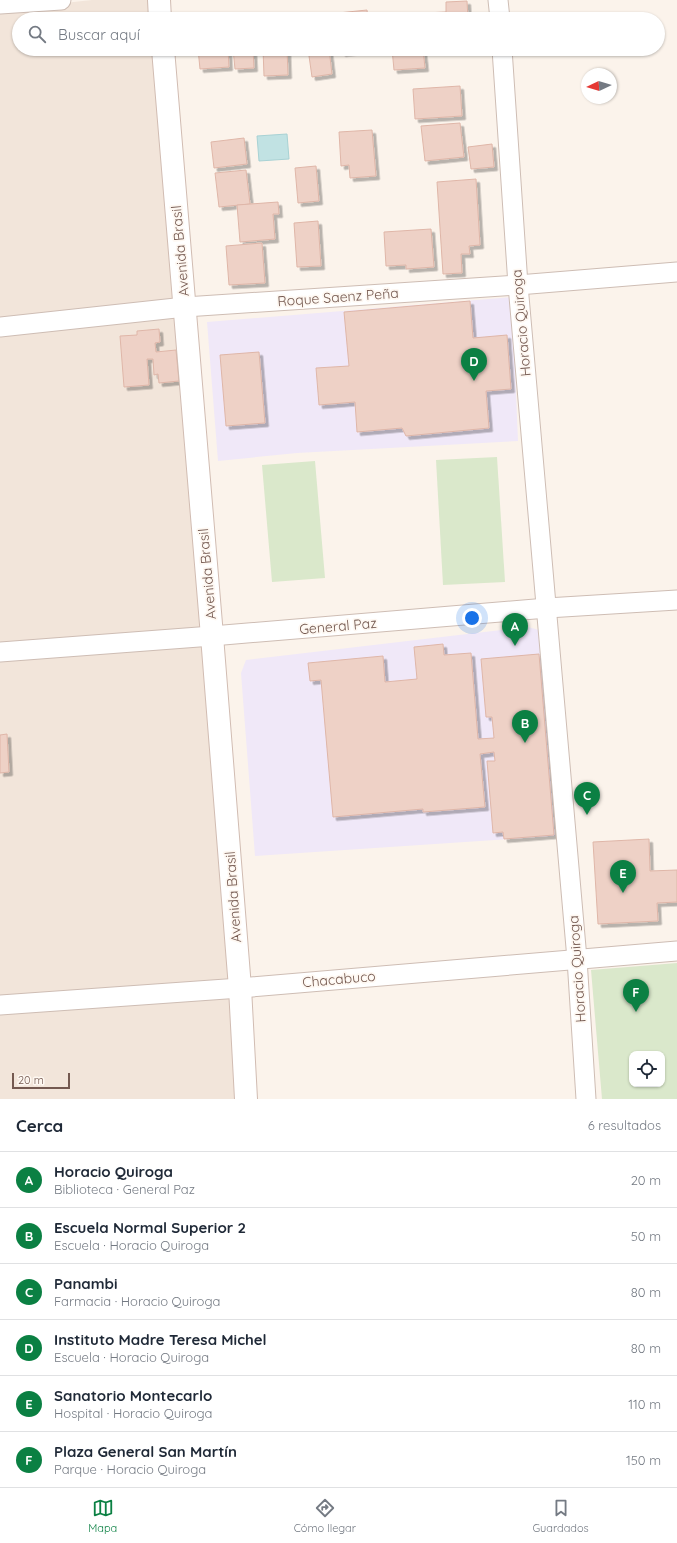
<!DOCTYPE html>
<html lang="es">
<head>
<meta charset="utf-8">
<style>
	:root { --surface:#fff; --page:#f6f6f7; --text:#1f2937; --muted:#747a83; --line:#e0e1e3; --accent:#0b8043 }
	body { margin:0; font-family:Quicksand,sans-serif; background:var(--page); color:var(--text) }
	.controls { position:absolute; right:12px; bottom:12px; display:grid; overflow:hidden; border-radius:8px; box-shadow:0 1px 3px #0004 }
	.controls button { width:36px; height:36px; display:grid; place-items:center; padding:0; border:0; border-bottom:1px solid var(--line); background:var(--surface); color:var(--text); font:20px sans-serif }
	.compass { position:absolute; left:581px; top:68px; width:36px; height:36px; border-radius:50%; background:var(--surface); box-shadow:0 1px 3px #0004; rotate:266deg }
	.scale { position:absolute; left:12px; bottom:10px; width:58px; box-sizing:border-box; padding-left:4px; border:2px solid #745950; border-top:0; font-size:11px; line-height:14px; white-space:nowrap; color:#745950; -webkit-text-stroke:3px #fef8f2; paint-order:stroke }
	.you { position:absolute; left:472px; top:618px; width:14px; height:14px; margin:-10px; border:3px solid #fff; border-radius:50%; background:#1a73e8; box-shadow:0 0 0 6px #1a73e833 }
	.badge { display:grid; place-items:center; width:26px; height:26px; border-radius:50%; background:var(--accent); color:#fff; font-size:13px; font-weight:700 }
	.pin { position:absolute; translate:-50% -33px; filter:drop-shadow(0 1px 2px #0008) }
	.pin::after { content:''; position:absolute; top:21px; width:14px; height:12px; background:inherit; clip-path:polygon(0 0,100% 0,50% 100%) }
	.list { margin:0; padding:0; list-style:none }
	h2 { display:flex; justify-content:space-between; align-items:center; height:52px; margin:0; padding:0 16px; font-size:17px }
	h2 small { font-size:13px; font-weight:400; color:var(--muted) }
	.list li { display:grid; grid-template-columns:26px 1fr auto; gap:12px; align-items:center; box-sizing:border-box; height:56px; padding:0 16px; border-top:1px solid var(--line) }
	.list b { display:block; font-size:15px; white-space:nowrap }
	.list p { margin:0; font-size:13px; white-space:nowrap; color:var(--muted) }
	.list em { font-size:13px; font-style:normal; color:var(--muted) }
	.icon { flex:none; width:22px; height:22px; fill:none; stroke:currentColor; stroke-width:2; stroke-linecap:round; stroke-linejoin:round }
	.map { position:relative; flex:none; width:677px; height:1099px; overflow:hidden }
	.search { position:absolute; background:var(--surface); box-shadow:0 1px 3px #0004; left:12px; right:12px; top:12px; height:44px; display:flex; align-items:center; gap:10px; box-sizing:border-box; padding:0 14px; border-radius:22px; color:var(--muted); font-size:15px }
	.sheet { height:388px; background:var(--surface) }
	nav { display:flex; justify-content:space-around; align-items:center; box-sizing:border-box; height:56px; border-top:1px solid var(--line); background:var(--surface); font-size:11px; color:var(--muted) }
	nav a { display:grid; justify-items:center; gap:2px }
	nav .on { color:var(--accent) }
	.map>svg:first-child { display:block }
	.residential { fill:#f2e5da }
	.education { fill:#f0e8f8 }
	.green { fill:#dae8cb; fill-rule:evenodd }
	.water { fill:#c1e2e3; stroke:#a8d2d4 }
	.building { fill:#eed1c6; stroke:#dfb6a8; filter:url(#shadow) }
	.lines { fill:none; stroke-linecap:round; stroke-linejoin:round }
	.street-casing { stroke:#cebdb4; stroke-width:21 }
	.secondary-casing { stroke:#d1bcb2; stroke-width:24 }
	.street { stroke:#fff; stroke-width:19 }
	.secondary { stroke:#fff; stroke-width:22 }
	.labels { text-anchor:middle; stroke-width:3.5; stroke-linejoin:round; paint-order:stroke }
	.street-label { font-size:14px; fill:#745950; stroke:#fef8f2 }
</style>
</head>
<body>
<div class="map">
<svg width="677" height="1099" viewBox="0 0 677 1099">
	<defs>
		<filter id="shadow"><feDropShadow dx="3.5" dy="3.5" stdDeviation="0" flood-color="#0004"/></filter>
	</defs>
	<rect width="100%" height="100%" fill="#fbf3eb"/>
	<!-- residential -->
	<path class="residential" d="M92,0H159L160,19H19V49H163L246,1099H0V10Z"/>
	<!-- education -->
	<g class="education">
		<path d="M512,297L518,441L297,453L218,461L207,322Z"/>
		<path d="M528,627L539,630L555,836L255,856L241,673L246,660Z"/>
	</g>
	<!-- green -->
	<g class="green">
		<path d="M497,457L505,582L443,585L436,460Z"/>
		<path d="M315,461L325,578L272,582L262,465Z"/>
		<path d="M677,963V1099H602L591,970ZM632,1054H662V1084H632Z"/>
	</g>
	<!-- water -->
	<path class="water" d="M287,134L289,159L259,161L257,136Z"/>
	<!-- building -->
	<g class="building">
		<path d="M467,1L468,19H425L424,13L446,12V2Z"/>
		<path d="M367,10L368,19H338V13Z"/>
		<path d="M198,49H228L229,67L200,69Z"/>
		<path d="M233,49H253L254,68L235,69Z"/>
		<path d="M263,49H287L288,75L264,76Z"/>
		<path d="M308,49H329L332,74L312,77Z"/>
		<path d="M341,49H372L342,53Z"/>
		<path d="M392,49H423L425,68L394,70Z"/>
		<path d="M460,86L462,116L415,119L413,89Z"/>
		<path d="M460,123L464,157L425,161L421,126Z"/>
		<path d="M372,130L376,176L350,178L349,165L341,166L339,132Z"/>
		<path d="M244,138L247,164L214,168L211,142Z"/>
		<path d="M492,144L494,167L471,169L468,147Z"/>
		<path d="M316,166L319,201L298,203L295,168Z"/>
		<path d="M246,170L250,204L219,207L215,173Z"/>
		<path d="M476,179L480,245L469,246L470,254H461L462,273L443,274L437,182Z"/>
		<path d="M278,202L279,214H273L275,239L240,242L237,205Z"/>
		<path d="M318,221L321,266L297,267L294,223Z"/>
		<path d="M431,229L434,267L406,269V265L386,266L384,232Z"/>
		<path d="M262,243L265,283L229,285L226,246Z"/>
		<path d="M470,301L473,338L507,335L511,389L486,391L489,428L406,436L402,428L357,432L355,402L319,405L316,368L349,366L344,312Z"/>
		<path d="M159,329L160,342L155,343L156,352L176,350L179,381L159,383L158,374L154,375L153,359H147L149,385L124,387L120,336L137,335V331Z"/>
		<path d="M259,352L265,423L226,426L220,355Z"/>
		<path d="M443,644L444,655L471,653L478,739L494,738L492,717H486L481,659L539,654L554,835L504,839L503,832L493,833L487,761H495L494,752L480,754L485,807L423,812V809L333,817L321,680L310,681L308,663L383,656L385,682L417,679L414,647Z"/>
		<path d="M7,734L9,772L0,773V735Z"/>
		<path d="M649,839L650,871L677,870V902L657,903L658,921L598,924L593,842Z"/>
	</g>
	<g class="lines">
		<!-- street casing -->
		<g class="street-casing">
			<g id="street">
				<path d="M498,0L500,19"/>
				<path d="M0,4L61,0"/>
				<path d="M502,49L518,285L577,959L586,1099"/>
				<path d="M0,327L185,307L518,285L677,272"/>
				<path d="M0,652L212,636L547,608L677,600"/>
				<path d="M0,1005L240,988L677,951"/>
			</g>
		</g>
		<!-- secondary casing -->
		<g class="secondary-casing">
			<g id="secondary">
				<path d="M159,0L160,19"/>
				<path d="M163,49L212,636L240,988L246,1099"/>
			</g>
		</g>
		<!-- street -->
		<use href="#street" class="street"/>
		<!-- secondary -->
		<use href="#secondary" class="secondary"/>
	</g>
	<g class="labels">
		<!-- street labels -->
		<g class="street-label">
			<text transform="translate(180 251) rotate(-95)" y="5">Avenida Brasil</text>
			<text transform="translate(338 297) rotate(-4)" y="5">Roque Saenz Peña</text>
			<text transform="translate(521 323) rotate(-95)" y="5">Horacio Quiroga</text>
			<text transform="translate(207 574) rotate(-95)" y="5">Avenida Brasil</text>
			<text transform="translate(338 626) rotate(-5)" y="5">General Paz</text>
			<text transform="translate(233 897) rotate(-94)" y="5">Avenida Brasil</text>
			<text transform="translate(577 969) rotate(-94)" y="5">Horacio Quiroga</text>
			<text transform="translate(339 979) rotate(-5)" y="5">Chacabuco</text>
		</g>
	</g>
</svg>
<div class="controls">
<button><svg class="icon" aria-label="locate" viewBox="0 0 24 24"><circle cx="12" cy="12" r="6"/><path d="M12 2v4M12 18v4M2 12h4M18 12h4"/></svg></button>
</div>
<svg class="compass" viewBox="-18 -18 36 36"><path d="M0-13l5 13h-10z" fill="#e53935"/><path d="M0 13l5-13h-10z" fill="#747a83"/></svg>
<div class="scale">20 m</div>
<div class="you"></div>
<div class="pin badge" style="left:515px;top:646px">A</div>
<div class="pin badge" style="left:525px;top:743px">B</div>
<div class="pin badge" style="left:587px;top:815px">C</div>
<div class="pin badge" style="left:474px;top:381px">D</div>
<div class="pin badge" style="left:623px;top:893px">E</div>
<div class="pin badge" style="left:636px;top:1012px">F</div>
<div class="search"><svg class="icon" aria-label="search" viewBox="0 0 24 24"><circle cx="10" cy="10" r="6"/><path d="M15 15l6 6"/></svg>Buscar aquí</div>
</div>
<section class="sheet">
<h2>Cerca<small>6 resultados</small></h2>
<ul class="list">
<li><span class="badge">A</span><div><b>Horacio Quiroga</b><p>Biblioteca · General Paz</p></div><em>20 m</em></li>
<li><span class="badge">B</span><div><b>Escuela Normal Superior 2</b><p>Escuela · Horacio Quiroga</p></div><em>50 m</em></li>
<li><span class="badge">C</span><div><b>Panambi</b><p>Farmacia · Horacio Quiroga</p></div><em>80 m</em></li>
<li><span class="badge">D</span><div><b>Instituto Madre Teresa Michel</b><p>Escuela · Horacio Quiroga</p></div><em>80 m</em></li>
<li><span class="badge">E</span><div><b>Sanatorio Montecarlo</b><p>Hospital · Horacio Quiroga</p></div><em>110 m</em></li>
<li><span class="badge">F</span><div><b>Plaza General San Martín</b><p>Parque · Horacio Quiroga</p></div><em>150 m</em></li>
</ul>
</section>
<nav>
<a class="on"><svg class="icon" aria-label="map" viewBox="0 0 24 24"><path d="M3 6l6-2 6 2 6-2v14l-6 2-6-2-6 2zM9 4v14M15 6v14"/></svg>Mapa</a>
<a><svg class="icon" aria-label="directions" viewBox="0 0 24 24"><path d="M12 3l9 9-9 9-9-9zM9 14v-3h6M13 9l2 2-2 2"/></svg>Cómo llegar</a>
<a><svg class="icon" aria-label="saved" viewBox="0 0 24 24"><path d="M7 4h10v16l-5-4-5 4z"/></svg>Guardados</a>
</nav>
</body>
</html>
